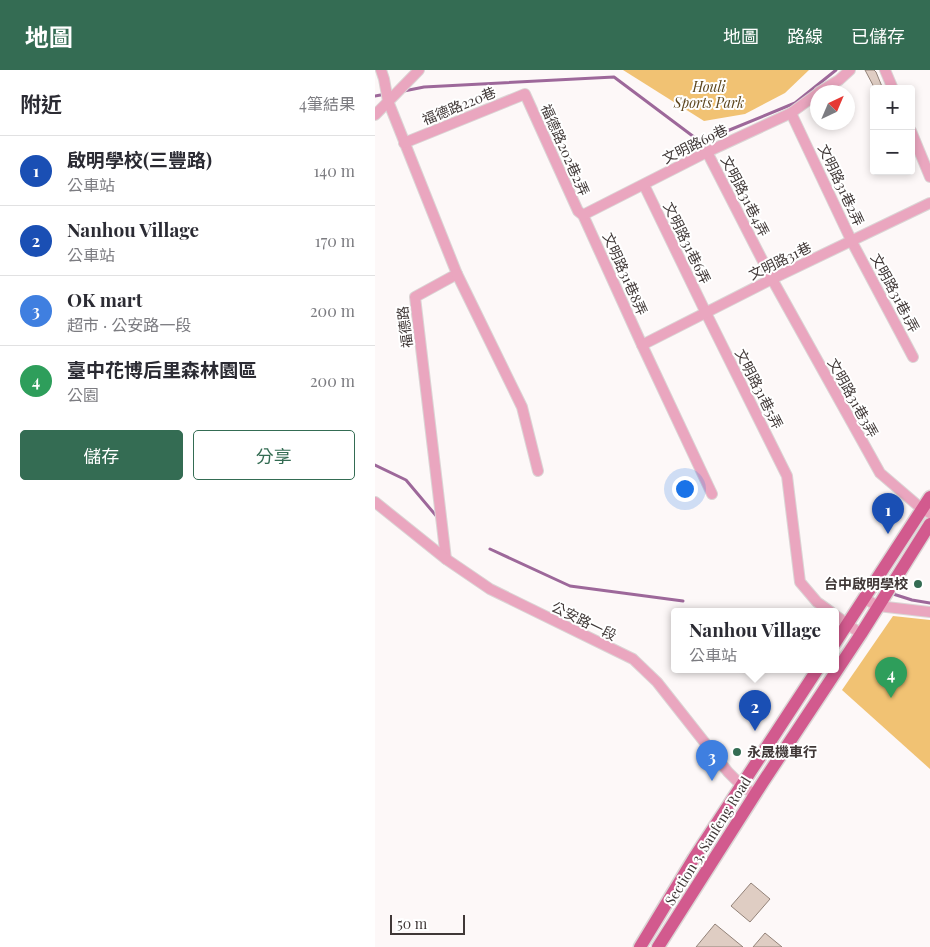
<!DOCTYPE html>
<html lang="zh-TW">
<head>
<meta charset="utf-8">
<style>
	:root { --surface:#fff; --page:#f2f2f3; --text:#2b2b33; --muted:#7c7c81; --line:#e1e1e2; --accent:#346c53 }
	body { margin:0; font-family:"Playfair Display","Noto Sans TC",serif; background:var(--page); color:var(--text) }
	.controls { position:absolute; right:15px; top:15px; display:grid; overflow:hidden; border-radius:5px; box-shadow:0 2px 8px #0003 }
	.controls button { width:45px; height:45px; display:grid; place-items:center; padding:0; border:0; border-bottom:1px solid var(--line); background:var(--surface); color:var(--text); font:25px sans-serif }
	.compass { position:absolute; left:435px; top:15px; width:45px; height:45px; border-radius:50%; background:var(--surface); box-shadow:0 2px 8px #0003; rotate:44deg }
	.scale { position:absolute; left:15px; bottom:12px; width:75px; box-sizing:border-box; padding-left:5px; border:2px solid #403837; border-top:0; font-size:14px; line-height:18px; white-space:nowrap; color:#403837; -webkit-text-stroke:4px #fff; paint-order:stroke }
	.you { position:absolute; left:309px; top:418px; width:18px; height:18px; margin:-12px; border:4px solid #fff; border-radius:50%; background:#1a73e8; box-shadow:0 0 0 8px #1a73e833 }
	.badge { display:grid; place-items:center; width:32px; height:32px; border-radius:50%; background:var(--accent); color:#fff; font-size:16px; font-weight:700 }
	.pin { position:absolute; translate:-50% -41px; filter:drop-shadow(0 1px 2px #0008) }
	.pin::after { content:''; position:absolute; top:26px; width:18px; height:15px; background:inherit; clip-path:polygon(0 0,100% 0,50% 100%) }
	.popup { position:absolute; left:296px; top:538px; width:168px; height:65px; box-sizing:border-box; display:grid; place-content:center; border-radius:5px; background:var(--surface); filter:drop-shadow(0 1px 4px #0005); font-size:16px; white-space:nowrap; color:var(--muted) }
	.popup b { font-size:19px; color:var(--text) }
	.popup::after { content:''; position:absolute; left:50%; top:100%; margin-left:-10px; border:10px solid transparent; border-top-color:var(--surface) }
	.list { margin:0; padding:0; list-style:none }
	h2 { display:flex; justify-content:space-between; align-items:center; height:65px; margin:0; padding:0 20px; font-size:21px }
	h2 small { font-size:16px; font-weight:400; color:var(--muted) }
	.list li { display:grid; grid-template-columns:32px 1fr auto; gap:15px; align-items:center; box-sizing:border-box; height:70px; padding:0 20px; border-top:1px solid var(--line) }
	.list b { display:block; font-size:19px; white-space:nowrap }
	.list p { margin:0; font-size:16px; white-space:nowrap; color:var(--muted) }
	.list em { font-size:16px; font-style:normal; color:var(--muted) }
	.actions { display:flex; gap:10px; padding:15px 20px }
	.actions a { flex:1; padding:11px 0; border:1px solid var(--accent); border-radius:5px; text-align:center; font-size:18px; color:var(--accent) }
	.actions .main { background:var(--accent); color:#fff }
	.map { position:relative; flex:none; width:555px; height:877px; overflow:hidden }
	header { display:flex; align-items:center; gap:30px; box-sizing:border-box; height:70px; padding:0 25px; background:var(--accent); color:#fff }
	header strong { font-size:24px }
	nav { display:flex; gap:28px; margin-inline-start:auto; font-size:18px }
	main { display:flex }
	aside { flex:1; background:var(--surface) }
	.map>svg:first-child { display:block }
	.green { fill:#f1c273 }
	.lines { fill:none; stroke-linecap:round; stroke-linejoin:round }
	.stream { stroke:#9d689a; stroke-width:3 }
	.building { fill:#dfcdc3; stroke:#928278 }
	.minor-casing { stroke:#dbd5d5; stroke-width:12 }
	.major-casing { stroke:#dbd5d5; stroke-width:15 }
	.minor { stroke:#eaa6bf; stroke-width:10 }
	.major { stroke:#d25a8e; stroke-width:12 }
	.poi-dot { fill:#346c53; stroke:#fff; stroke-width:2 }
	.labels { text-anchor:middle; stroke-width:4; stroke-linejoin:round; paint-order:stroke }
	.park-label { font-size:14px; font-style:italic; fill:#5d461e; stroke:#fff }
	.street-label { font-size:14px; fill:#403837; stroke:#fff }
	.poi-label { font-size:14px; font-weight:bold; fill:#403837; stroke:#fff; text-anchor:end }
</style>
</head>
<body>
<header>
<strong>地圖</strong>
<nav><a>地圖</a><a>路線</a><a>已儲存</a></nav>
</header>
<main>
<aside>
<h2>附近<small>4筆結果</small></h2>
<ul class="list">
<li><span class="badge" style="background:#1a4fb4">1</span><div><b>啟明學校(三豐路)</b><p>公車站</p></div><em>140 m</em></li>
<li><span class="badge" style="background:#1a4fb4">2</span><div><b>Nanhou Village</b><p>公車站</p></div><em>170 m</em></li>
<li><span class="badge" style="background:#3f7fe0">3</span><div><b>OK mart</b><p>超市 · 公安路一段</p></div><em>200 m</em></li>
<li><span class="badge" style="background:#2e9e5b">4</span><div><b>臺中花博后里森林園區</b><p>公園</p></div><em>200 m</em></li>
</ul>
<div class="actions"><a class="main">儲存</a><a>分享</a></div>
</aside>
<div class="map">
<svg width="555" height="877" viewBox="0 0 555 877">
	<rect width="100%" height="100%" fill="#fdf8f8"/>
	<!-- green -->
	<g class="green">
		<path d="M248,0H434L410,23L370,44L329,51Z"/>
		<path d="M518,546L555,550V699L467,620Z"/>
	</g>
	<g class="lines">
		<!-- stream -->
		<g class="stream">
			<path d="M29,21L49,17L239,7L323,70L352,61L420,33L461,0"/>
			<path d="M0,26L11,24"/>
			<path d="M0,395L31,410L63,448"/>
			<path d="M115,479L195,516L308,531"/>
			<path d="M458,513L477,511L494,516"/>
			<path d="M515,523L537,530L555,533"/>
		</g>
	</g>
	<!-- building -->
	<g class="building">
		<path d="M490,0H499L501,2L508,19H500Z"/>
		<path d="M376,813L395,829L375,852L356,836Z"/>
		<path d="M340,854L368,877H321Z"/>
		<path d="M390,863L407,877H378Z"/>
	</g>
	<g class="lines">
		<!-- minor casing -->
		<g class="minor-casing">
			<g id="minor">
				<path d="M6,0L9,9L13,31L82,204L40,227L71,489"/>
				<path d="M510,0L518,19"/>
				<path d="M444,22L464,10L475,0"/>
				<path d="M416,43L477,172L538,287"/>
				<path d="M0,45L44,0"/>
				<path d="M536,61L555,107"/>
				<path d="M29,73L150,24L203,141L208,145L267,275L337,424"/>
				<path d="M332,82L397,209L505,403L547,439L555,443"/>
				<path d="M269,115L331,243L412,406L425,512L442,532L456,542"/>
				<path d="M208,145L332,82L416,43L442,24"/>
				<path d="M82,204L147,337L163,401"/>
				<path d="M267,275L397,209L555,133"/>
				<path d="M0,432L71,489L115,519L258,589L282,612L353,702L366,715L379,724"/>
				<path d="M490,529L503,536L555,542"/>
				<path d="M460,545L486,564"/>
			</g>
		</g>
		<!-- major casing -->
		<g class="major-casing">
			<g id="major">
				<path d="M460,573L555,427"/>
				<path d="M265,877L319,788L442,600"/>
				<path d="M283,877L388,712L486,564L555,454"/>
			</g>
		</g>
		<!-- minor -->
		<use href="#minor" class="minor"/>
		<!-- major -->
		<use href="#major" class="major"/>
	</g>
	<!-- markers -->
	<g class="poi-dot">
		<circle cx="543" cy="514" r="5"/>
		<circle cx="362" cy="682" r="5"/>
	</g>
	<g class="labels">
		<!-- park labels -->
		<g class="park-label">
			<text x="334" y="22">Houli<tspan x="334" dy="16">Sports Park</tspan></text>
		</g>
		<!-- street labels -->
		<g class="street-label">
			<text transform="translate(84 36) rotate(-22)" y="5">福德路220巷</text>
			<text transform="translate(320 74) rotate(-26)" y="5">文明路69巷</text>
			<text transform="translate(190 80) rotate(66)" y="5">福德路202巷2弄</text>
			<text transform="translate(466 115) rotate(65)" y="5">文明路31巷2弄</text>
			<text transform="translate(370 126) rotate(63)" y="5">文明路31巷4弄</text>
			<text transform="translate(312 173) rotate(64)" y="5">文明路31巷6弄</text>
			<text transform="translate(405 191) rotate(-26)" y="5">文明路31巷</text>
			<text transform="translate(250 204) rotate(66)" y="5">文明路31巷8弄</text>
			<text transform="translate(520 223) rotate(62)" y="5">文明路31巷1弄</text>
			<text transform="translate(30 257) rotate(-97)" y="5">福德路</text>
			<text transform="translate(384 319) rotate(63)" y="5">文明路31巷5弄</text>
			<text transform="translate(478 328) rotate(61)" y="5">文明路31巷3弄</text>
			<text transform="translate(209 551) rotate(26)" y="5">公安路一段</text>
			<text transform="translate(333 771) rotate(-58)" y="5">Section 3, Sanfeng Road</text>
		</g>
		<!-- poi labels -->
		<g class="poi-label">
			<text x="533" y="519">台中啟明學校</text>
			<text x="372" y="687" text-anchor="start">永晟機車行</text>
		</g>
	</g>
</svg>
<div class="controls">
<button>+</button>
<button>−</button>
</div>
<svg class="compass" viewBox="-18 -18 36 36"><path d="M0-13l5 13h-10z" fill="#e53935"/><path d="M0 13l5-13h-10z" fill="#7c7c81"/></svg>
<div class="scale">50 m</div>
<div class="you"></div>
<div class="pin badge" style="left:513px;top:464px;background:#1a4fb4">1</div>
<div class="pin badge" style="left:380px;top:661px;background:#1a4fb4">2</div>
<div class="popup"><b>Nanhou Village</b>公車站</div>
<div class="pin badge" style="left:337px;top:711px;background:#3f7fe0">3</div>
<div class="pin badge" style="left:516px;top:628px;background:#2e9e5b">4</div>
</div>
</main>
</body>
</html>
